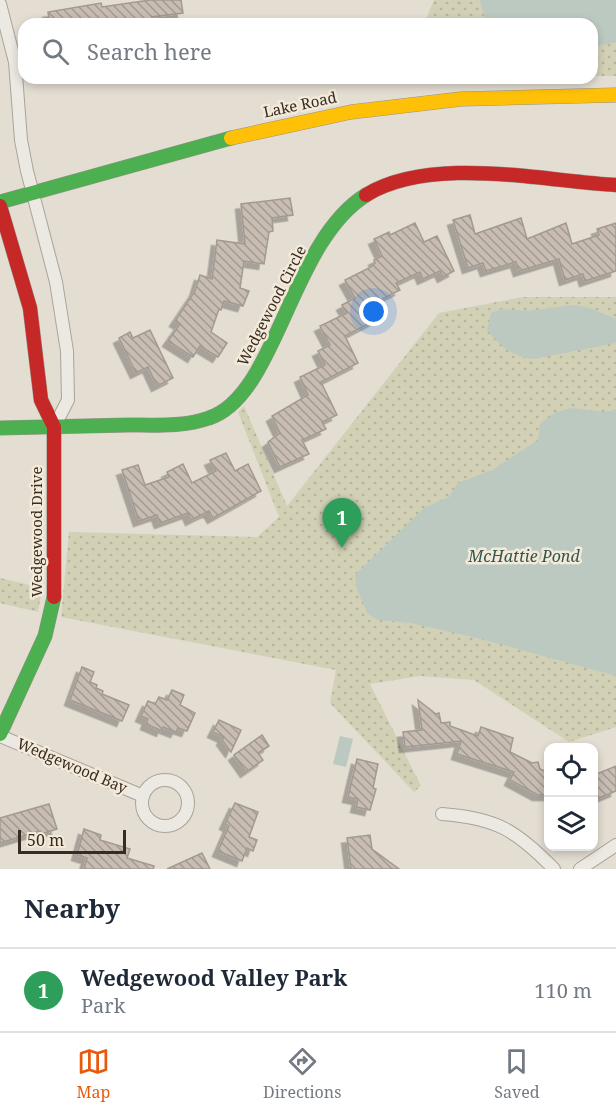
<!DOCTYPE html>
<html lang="en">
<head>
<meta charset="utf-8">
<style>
	:root { --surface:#fff; --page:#f2f2f3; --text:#1f2937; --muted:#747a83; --line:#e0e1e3; --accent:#ea580c }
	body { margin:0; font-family:"Noto Serif",serif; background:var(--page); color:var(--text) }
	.controls { position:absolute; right:18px; bottom:18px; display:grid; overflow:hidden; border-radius:12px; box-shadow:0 3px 9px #0003 }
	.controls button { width:54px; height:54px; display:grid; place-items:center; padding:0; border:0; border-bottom:2px solid var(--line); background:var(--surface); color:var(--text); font:30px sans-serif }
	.scale { position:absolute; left:18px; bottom:15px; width:108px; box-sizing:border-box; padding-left:6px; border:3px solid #382b22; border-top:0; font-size:16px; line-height:21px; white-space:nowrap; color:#382b22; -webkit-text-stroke:4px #f3ead9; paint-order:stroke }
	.you { position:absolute; left:374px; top:312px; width:21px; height:21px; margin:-15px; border:4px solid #fff; border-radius:50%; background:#1a73e8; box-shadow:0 0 0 9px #1a73e833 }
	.badge { display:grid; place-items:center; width:39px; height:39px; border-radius:50%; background:var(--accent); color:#fff; font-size:20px; font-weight:700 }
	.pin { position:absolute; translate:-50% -50px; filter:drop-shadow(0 2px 3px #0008) }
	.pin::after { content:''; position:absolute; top:32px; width:21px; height:18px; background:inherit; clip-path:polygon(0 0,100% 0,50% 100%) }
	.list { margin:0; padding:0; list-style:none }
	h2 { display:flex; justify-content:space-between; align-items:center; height:78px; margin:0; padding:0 24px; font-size:26px }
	h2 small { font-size:20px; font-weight:400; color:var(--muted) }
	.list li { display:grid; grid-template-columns:39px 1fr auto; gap:18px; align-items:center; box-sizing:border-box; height:84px; padding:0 24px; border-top:2px solid var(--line) }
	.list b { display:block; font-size:22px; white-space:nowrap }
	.list p { margin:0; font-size:20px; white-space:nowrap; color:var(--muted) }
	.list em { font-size:20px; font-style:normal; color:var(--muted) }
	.icon { flex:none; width:33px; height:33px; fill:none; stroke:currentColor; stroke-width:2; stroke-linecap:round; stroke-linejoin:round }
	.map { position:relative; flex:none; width:616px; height:869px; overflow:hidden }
	.search { position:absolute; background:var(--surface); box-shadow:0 3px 9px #0003; left:18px; right:18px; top:18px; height:66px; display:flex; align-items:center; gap:15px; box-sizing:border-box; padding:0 21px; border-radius:18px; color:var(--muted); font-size:22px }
	.sheet { height:162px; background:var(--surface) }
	nav { display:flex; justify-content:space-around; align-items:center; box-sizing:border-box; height:84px; border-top:2px solid var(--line); background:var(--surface); font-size:16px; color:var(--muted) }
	nav a { display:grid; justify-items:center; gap:3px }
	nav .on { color:var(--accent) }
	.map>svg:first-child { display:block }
	.park { fill:url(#park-dots) }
	.water { fill:#bbc9c0 }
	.building { fill:url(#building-back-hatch); stroke:#a39991; stroke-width:1.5; filter:url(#shadow) }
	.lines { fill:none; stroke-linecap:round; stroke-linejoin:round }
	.street-casing { stroke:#a9a39a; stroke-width:14 }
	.fast-casing { stroke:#99928a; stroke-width:15 }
	.slow-casing { stroke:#99928a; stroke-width:15 }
	.jam-casing { stroke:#99928a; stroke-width:15 }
	.street { stroke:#ece9e2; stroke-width:12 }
	.fast { stroke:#4caf50; stroke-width:14 }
	.slow { stroke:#ffc107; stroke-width:14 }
	.jam { stroke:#c62828; stroke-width:14 }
	.labels { text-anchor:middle; stroke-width:5; stroke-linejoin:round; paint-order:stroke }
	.street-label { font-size:15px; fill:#382b22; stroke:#f3ead9 }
	.water-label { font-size:16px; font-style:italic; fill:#335652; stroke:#f3ead9 }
</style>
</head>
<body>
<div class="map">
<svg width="616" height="869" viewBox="0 0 616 869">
	<defs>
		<pattern id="park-dots" width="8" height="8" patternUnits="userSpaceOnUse" patternTransform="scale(1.5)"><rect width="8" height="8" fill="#d2d1b6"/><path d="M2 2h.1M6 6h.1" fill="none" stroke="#b5b49c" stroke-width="1.8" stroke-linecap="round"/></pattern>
		<pattern id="building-back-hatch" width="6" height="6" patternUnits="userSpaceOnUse" patternTransform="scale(1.5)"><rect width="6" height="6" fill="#c7bdb3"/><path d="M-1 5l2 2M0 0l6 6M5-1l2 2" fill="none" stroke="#a39a91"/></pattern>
		<filter id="shadow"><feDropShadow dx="-5.5" dy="5.5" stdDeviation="0" flood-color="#0004"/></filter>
	</defs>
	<rect width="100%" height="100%" fill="#e3ddd2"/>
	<!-- park -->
	<g class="park">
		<path d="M434,0H616V76H592V24H424Z"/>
		<path d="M523,297H616V727L569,742L474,680L420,676L370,684L421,786L414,792L330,703L336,670L61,617L69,532L257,537L279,517L238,412L244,406L287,506L439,313Z"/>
		<path d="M0,578L42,588L38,612L0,603Z"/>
	</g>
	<!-- water -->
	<g class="water">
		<path d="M480,0H616V42L592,47V24H486Z"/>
		<path d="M573,305L590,308L616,319V343L533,359C513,357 499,345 487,330L491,313L501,309L527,311Z"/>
		<path d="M572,408L605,412L616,410V676L485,640L411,623L378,620L368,614L357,590L355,575L424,508L449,497L458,483L492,470L538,440L540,424L556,412Z"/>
		<path d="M340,736L353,739L346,767L333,764Z"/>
	</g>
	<!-- building -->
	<g class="building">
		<path d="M150,0H181L183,13L152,17L153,22L141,24H123L122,20L93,24H50L48,12L101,3L102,7Z"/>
		<path d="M290,198L293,215L272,218L273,231L269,232L264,264L244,261L240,288L249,291L243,306L224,301L221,310L219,309L211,332L227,343L218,357L200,346L193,357L168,341L180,324L175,321L195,291L200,275L212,279L217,240L245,244L241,204Z"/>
		<path d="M470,215L475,234L521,218L527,239L566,223L572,244L599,235L597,229L616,223V271L585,281L583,274L565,280L559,259L519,271L516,262L486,271L483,263L468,268L453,220Z"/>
		<path d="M415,223L424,242L437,236L454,271L443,277L440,271L423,279L420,272L396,283L400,290L376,302L383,316L345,336L358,363L321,382L337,415L322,422L326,429L302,440L309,454L280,467L268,442L280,433L272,416L308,395L300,377L325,365L318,351L330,345L320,326L347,313L342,305L355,298L345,280L371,267L375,263L374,260L382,256L374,239L389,232L390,235Z"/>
		<path d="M150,330L173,378L157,386L148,367L136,373L119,338L130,332L133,338Z"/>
		<path d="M226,453L235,471L248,464L261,491L213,518L209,511L191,520L188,513L160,523L157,515L139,521L122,470L138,465L145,485L169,477L167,472L183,464L192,483L216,471L210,460Z"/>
		<path d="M82,667L94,672L90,682L97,685L96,688L103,691L102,694L129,705L122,721L70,700Z"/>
		<path d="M172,690L184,695L180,705L195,713L187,731L178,728L176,732L163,727L162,731L146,724L148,719L141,716L148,701L155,704L159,697L167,700Z"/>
		<path d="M418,700L436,714L439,713L441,723L450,722V726L478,736L481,727L513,738L510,752L532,763L538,762L540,769L549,773V795H538L510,780L514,772L457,754L461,741L405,747L403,732L422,730Z"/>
		<path d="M219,720L241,730L231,752L222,740L224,737L213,732Z"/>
		<path d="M262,735L269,746L258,753L263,760L246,772L234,755Z"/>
		<path d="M357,759L378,764L373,788L376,789L370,810L356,807L358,799L348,797Z"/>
		<path d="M616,766V791L594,800V775Z"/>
		<path d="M235,803L258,812L249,837L257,840L253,851L247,848L242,861L218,851L229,826L225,824Z"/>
		<path d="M49,804L57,829L41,834L40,831L0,843V818Z"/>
		<path d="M84,829L101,835L100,840L130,849L127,858L154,866L153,869H84L87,858L77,855Z"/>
		<path d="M370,835L372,849L399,869H351L347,838Z"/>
		<path d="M202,853L210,869H167Z"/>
	</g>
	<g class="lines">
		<!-- street casing -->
		<g class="street-casing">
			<g id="street">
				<path d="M0,4L15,62L21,140L27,171L56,282L67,351L68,400L54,427"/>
				<path d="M0,736L143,796"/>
				<circle cx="165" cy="803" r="23"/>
				<path d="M442,814C496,818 516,830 554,869"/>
				<path d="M580,869L616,845"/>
			</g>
		</g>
		<!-- fast casing -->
		<g class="fast-casing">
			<g id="fast">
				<path d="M0,202L231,138"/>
				<path d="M0,428C43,427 85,426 128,425C155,425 184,427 209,418C277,396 290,242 366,195"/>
				<path d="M0,734L45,636L54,597"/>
			</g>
		</g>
		<!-- slow casing -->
		<g class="slow-casing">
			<path id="slow" d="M231,138L351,112L461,99L616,95"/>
		</g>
		<!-- jam casing -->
		<g class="jam-casing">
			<g id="jam">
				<path d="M366,195C432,155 542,181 616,185"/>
				<path d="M0,206L30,308L41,400L54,427V597"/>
			</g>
		</g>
		<!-- street -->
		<use href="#street" class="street"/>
		<!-- fast -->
		<use href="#fast" class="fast"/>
		<!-- slow -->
		<use href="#slow" class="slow"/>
		<!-- jam -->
		<use href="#jam" class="jam"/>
	</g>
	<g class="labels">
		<!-- street labels -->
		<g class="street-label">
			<text transform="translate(300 105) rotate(-12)" y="5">Lake Road</text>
			<text transform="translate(272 306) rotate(-63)" y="5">Wedgewood Circle</text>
			<text transform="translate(37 532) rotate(-90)" y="5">Wedgewood Drive</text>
			<text transform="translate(72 766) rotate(23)" y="5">Wedgewood Bay</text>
		</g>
		<!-- water labels -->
		<g class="water-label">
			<text x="524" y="562">McHattie Pond</text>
		</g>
	</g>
</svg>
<div class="controls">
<button><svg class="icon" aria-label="locate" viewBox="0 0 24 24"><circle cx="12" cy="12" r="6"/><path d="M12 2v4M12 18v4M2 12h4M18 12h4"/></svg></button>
<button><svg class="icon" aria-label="layers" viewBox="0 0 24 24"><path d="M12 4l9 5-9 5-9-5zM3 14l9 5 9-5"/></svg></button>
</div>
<div class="scale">50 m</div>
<div class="you"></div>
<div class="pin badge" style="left:342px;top:548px;background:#2e9e5b">1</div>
<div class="search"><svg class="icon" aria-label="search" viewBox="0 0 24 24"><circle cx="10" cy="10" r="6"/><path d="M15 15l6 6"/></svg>Search here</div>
</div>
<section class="sheet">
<h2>Nearby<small></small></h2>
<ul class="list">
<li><span class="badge" style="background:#2e9e5b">1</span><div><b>Wedgewood Valley Park</b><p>Park</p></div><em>110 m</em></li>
</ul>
</section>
<nav>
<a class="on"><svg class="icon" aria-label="map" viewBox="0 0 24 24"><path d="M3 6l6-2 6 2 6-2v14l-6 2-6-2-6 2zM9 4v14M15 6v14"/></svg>Map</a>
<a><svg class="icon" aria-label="directions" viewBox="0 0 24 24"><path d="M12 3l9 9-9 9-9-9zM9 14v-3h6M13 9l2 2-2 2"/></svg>Directions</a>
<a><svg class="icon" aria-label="saved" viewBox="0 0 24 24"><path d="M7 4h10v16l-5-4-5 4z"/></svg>Saved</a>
</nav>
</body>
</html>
